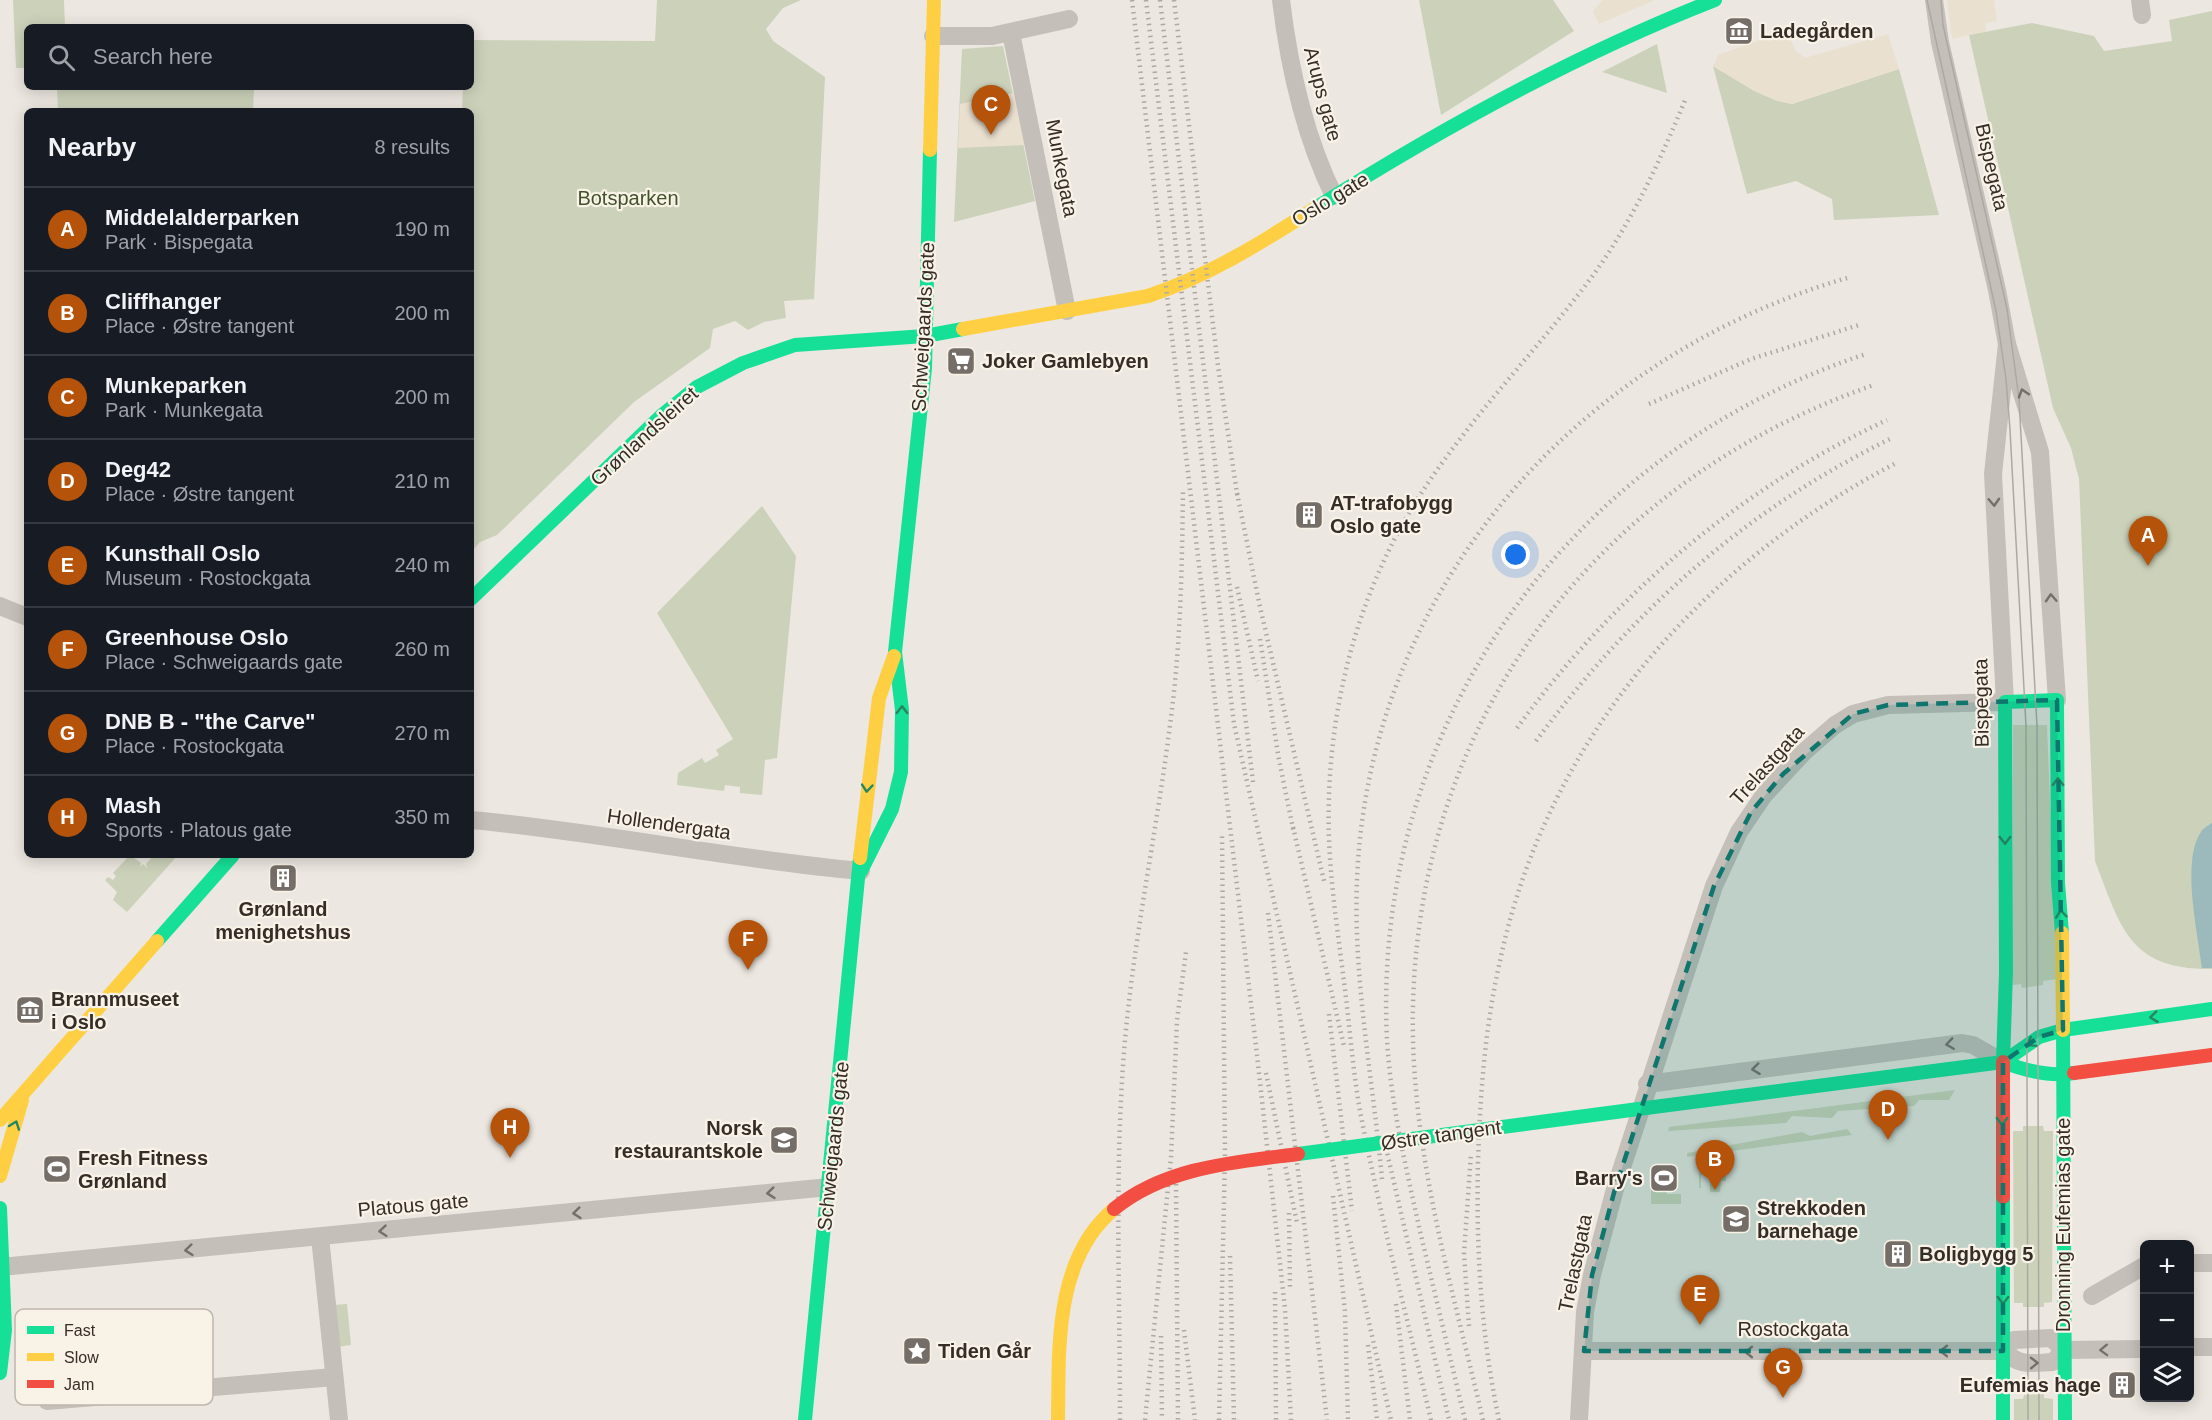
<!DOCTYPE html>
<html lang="en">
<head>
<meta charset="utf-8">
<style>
	:root { --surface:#171b24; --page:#20242c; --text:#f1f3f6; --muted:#9ea1a6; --line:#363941; --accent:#b45309 }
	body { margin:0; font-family:Arial,sans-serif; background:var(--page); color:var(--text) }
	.controls { position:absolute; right:18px; bottom:18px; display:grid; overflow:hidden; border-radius:9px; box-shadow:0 3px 15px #0003 }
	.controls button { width:54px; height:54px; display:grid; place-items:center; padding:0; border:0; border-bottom:2px solid var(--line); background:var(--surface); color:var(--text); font:30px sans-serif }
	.you { position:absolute; left:1516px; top:555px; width:21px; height:21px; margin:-15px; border:4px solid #fff; border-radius:50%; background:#1a73e8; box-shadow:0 0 0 9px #1a73e833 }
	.badge { display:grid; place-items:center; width:39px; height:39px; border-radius:50%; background:var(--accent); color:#fff; font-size:20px; font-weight:700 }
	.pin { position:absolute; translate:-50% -50px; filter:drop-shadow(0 2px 3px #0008) }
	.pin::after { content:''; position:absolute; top:32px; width:21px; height:18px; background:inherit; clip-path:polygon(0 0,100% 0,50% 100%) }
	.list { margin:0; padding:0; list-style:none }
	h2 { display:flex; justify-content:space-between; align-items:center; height:78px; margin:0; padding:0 24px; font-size:26px }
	h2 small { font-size:20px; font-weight:400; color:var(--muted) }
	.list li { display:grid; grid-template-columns:39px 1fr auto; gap:18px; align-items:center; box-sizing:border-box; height:84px; padding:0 24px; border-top:2px solid var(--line) }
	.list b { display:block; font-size:22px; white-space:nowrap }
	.list p { margin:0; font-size:20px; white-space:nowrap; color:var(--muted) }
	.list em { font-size:20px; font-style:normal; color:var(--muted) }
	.icon { flex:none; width:33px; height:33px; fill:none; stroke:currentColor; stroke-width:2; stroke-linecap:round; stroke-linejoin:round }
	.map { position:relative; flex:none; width:2212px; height:1420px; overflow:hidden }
	.search { position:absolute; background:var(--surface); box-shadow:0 3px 15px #0003; left:24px; top:24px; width:450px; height:66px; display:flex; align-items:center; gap:15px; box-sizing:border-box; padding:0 21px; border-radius:9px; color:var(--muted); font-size:22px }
	.panel { position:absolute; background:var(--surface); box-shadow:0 3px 15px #0003; left:24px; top:108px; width:450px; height:750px; border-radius:9px }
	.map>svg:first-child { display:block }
	.green { fill:#ccd2ba }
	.plaza { fill:#eae0d0 }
	.water { fill:#9cbabc }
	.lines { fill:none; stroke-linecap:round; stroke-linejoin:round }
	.street { stroke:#c5bfb9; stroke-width:18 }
	.fast { stroke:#16e098; stroke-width:14 }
	.slow { stroke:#ffcf43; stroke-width:14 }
	.jam { stroke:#f24e42; stroke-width:14 }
	.tram { stroke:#ada8a3; stroke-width:1.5 }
	.rail { stroke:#ada8a3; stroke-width:4.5; stroke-dasharray:1.5 4.5; stroke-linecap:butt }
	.fast-bridge { stroke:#16e098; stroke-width:14 }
	.slow-bridge { stroke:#ffcf43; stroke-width:14 }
	.jam-bridge { stroke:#f24e42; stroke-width:14 }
	.oneway { stroke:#766f69 }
	.oneway2 { stroke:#268660 }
	.marked { fill:#0f766e; fill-opacity:0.2; stroke:#0f766e; stroke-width:4.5; stroke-dasharray:12 8; stroke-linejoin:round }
	.labels { text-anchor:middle; stroke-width:4.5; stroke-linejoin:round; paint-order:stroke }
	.poi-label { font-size:20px; font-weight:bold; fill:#352d27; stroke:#f9f2e7; text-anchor:start }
	.street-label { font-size:20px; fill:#352d27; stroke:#f9f2e7 }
	.park-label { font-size:20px; fill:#42532c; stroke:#f9f2e7 }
	.key { fill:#f9f2e7; stroke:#beb7ad; stroke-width:1.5 }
	.key-label { font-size:16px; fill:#352d27 }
</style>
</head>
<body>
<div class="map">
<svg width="2212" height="1420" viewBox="0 0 2212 1420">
	<rect width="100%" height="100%" fill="#ece7e0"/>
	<!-- green -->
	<g class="green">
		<path d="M13,0H64L65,27H27V68H16Z"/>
		<path d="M657,0H801L783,8L766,29L773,41L825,77L814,299L784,301L786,318L764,322L748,330L735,321L713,329L710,348L634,402L497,535L480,542L471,552V111H462L463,87H471V40L655,41Z"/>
		<path d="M1419,0H1553L1574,31L1441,115Z"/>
		<path d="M2212,11V969C2129,970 2121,928 2095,861L2079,479L2071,448L2053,408L1969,35L2032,23L2094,36L2104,51L2172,41L2169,20Z"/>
		<path d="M1657,44L1667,93L1602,72Z"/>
		<path d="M1003,46L1035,201L954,222L962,49Z"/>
		<path d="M1713,66C1739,81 1763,98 1792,104L1899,69L1939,215L1834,220L1832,199L1796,181L1747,194Z"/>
		<path d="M57,87H254L253,111H58Z"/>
		<path d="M762,506L796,556L777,758L765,760L762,795L740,793V787L725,785L724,791L677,785L678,773L702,758L705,763L719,755L716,750L733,739L657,613Z"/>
		<path d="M2013,725H2047L2057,979L2043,981V985L2022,988L2021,984L2013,985Z"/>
		<path d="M130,855L141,863L140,867L143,864L147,868L146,864L154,855H178L127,912L113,900L117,892L105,880L108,877L113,880L116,876L113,873Z"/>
		<path d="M1955,1090L1949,1100H1919L1914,1106L1838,1111L1832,1118L1792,1116L1786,1123L1668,1131L1669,1127Z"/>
		<path d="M2023,1126H2043L2044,1131H2053L2052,1302L2044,1303V1307H2023V1303H2014L2013,1131H2023Z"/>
		<path d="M1847,1129L1852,1135L1687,1157V1153L1802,1132L1810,1136Z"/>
		<path d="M1699,1170H1726V1181H1721L1720,1192H1710V1175H1701V1188H1699Z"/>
		<path d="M1651,1190H1667V1194H1681V1204H1651Z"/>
		<path d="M347,1304L351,1345L337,1347L333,1305Z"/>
		<path d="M2044,1394V1398L2053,1399V1420H2014V1399H2023L2024,1395Z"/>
	</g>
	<!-- plaza -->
	<g class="plaza">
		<path d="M1603,0H1655L1599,24L1593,11Z"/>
		<path d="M1947,0H1994L1997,21L1985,23L1986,31L1952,39Z"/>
		<path d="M1787,30L1795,50L1805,58L1888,34L1899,69L1792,104L1777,101L1754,91L1713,66L1718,55Z"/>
		<path d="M1014,93L1025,145L958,148L960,104Z"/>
	</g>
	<!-- water -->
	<path class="water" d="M2212,823V968H2202C2198,934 2181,860 2201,832C2203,828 2209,825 2212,823Z"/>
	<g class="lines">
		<!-- street -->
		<g class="street">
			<path d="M1281,0C1289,67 1304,135 1334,196"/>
			<path d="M1934,0L1940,42L1997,290L2007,344L2040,452L2057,700"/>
			<path d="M2140,0L2142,15"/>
			<path d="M1011,33L1067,311"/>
			<path d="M933,36H992L1069,19"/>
			<path d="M0,606L27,617"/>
			<path d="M471,820C601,832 730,859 861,871"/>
			<path d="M1647,1084L1962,1043L1973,1045L1999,1060"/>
			<path d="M320,1237L339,1420"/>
			<path d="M2190,1263H2212"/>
			<path d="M1,1267L829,1187"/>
			<path d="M2092,1296L2144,1266"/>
			<path d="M2190,1347H2212"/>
			<path d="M1584,1351H2003C2021,1367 2030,1363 2053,1362L2064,1350"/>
			<path d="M2003,1351L2014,1340L2051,1338L2064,1350L2144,1349"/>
			<path d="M47,1401L334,1377"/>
			<path d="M1579,1420L1585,1312L1592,1275L1615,1189L1714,886L1739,832L1764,795L1804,752L1835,725L1853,714L1888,705L2005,702L1993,474L2007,344"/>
		</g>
		<!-- fast -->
		<g class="fast">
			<path d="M1314,209C1442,128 1574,55 1715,0"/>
			<path d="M471,599L661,416L697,387L743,363L795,345L925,336L963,329"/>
			<path d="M861,871L892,809L901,772L902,710L895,652L925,368L930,150"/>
			<path d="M157,941L233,855"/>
			<path d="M2063,1030L2065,1420"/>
			<path d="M2003,1062L2006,973L2005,702L2057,700L2058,883L2062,933"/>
			<path d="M2003,1062L2039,1037L2063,1030L2212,1009"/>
			<path d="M1646,1108L2003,1062C2026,1071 2050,1077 2074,1073"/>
			<path d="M2003,1197V1420"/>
			<path d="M0,1208L5,1330L0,1373"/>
			<path d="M805,1420L860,858"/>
		</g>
		<!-- slow -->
		<g class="slow">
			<path d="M930,150L934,0"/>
			<path d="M963,329L1148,296C1208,276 1261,243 1314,209"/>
			<path d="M860,858L879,698L894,656"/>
			<path d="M2062,933L2063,1030"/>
			<path d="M0,1120L157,941"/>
			<path d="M0,1176L22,1100"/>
		</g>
		<!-- jam -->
		<g class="jam">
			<path d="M2003,1062V1197"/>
			<path d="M2074,1073L2212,1055"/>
		</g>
		<!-- tram -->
		<g class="tram">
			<path d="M1927,0L1996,311L2006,379L2010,430L2026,726L2028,1420"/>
			<path d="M1941,0L1943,25L2007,309L2019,399L2037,726L2039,1420"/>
		</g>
		<!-- rail -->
		<g class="rail">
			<path d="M1132,0L1256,1046L1285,1309L1291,1420"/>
			<path d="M1146,0L1234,724L1391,1420"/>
			<path d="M1160,0L1253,782"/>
			<path d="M1174,0L1218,366L1238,500"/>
			<path d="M1649,404L1751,359L1859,325"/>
			<path d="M1237,493L1260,607L1325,885"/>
			<path d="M1237,587L1258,681"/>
			<path d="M1260,639L1279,760L1294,833"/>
			<path d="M1517,728C1613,596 1739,489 1887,420"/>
			<path d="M1536,741C1633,610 1745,510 1892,438"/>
			<path d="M1293,827L1344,1046"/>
			<path d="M1268,913L1327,1420"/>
			<path d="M1329,1014L1352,1211"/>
			<path d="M1266,1073L1297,1223"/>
			<path d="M1386,1148L1449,1420"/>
			<path d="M1382,1179C1373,1079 1353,980 1357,879C1369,591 1575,357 1847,278"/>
			<path d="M1176,1184L1178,1420"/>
			<path d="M1333,1196L1345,1312L1348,1420"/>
			<path d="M1289,1213L1290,1288"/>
			<path d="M1230,1256L1234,1420"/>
			<path d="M1275,1292L1276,1420"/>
			<path d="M1396,1304L1410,1420"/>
			<path d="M1469,1326L1464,1254L1471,1153"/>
			<path d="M1184,1330L1195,1420"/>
			<path d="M1161,1336L1162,1420"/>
			<path d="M1368,1345L1377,1420"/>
			<path d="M1120,1420C1120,1293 1114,1166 1125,1040C1135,929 1159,820 1172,709C1181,636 1182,562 1183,489"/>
			<path d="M1145,1420L1171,1157L1177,1020L1186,952"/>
			<path d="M1219,1420L1225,1157L1222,832"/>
			<path d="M1431,1420C1407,1317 1380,1215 1360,1111C1353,1071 1350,1030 1345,990C1339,940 1331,890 1329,839C1325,722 1353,603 1415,503C1465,423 1532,356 1588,282C1631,225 1659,163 1686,98"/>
			<path d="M1465,1420C1450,1357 1435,1294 1420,1231C1406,1168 1391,1105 1387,1040C1371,725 1570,451 1866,354"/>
			<path d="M1483,1420C1454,1295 1416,1167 1413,1039C1406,734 1588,484 1874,385"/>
			<path d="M1499,1420C1481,1335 1476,1249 1478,1162C1480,1095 1485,1027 1500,961C1546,740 1701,564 1898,462"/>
		</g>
		<!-- fast-bridge -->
		<path class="fast-bridge" d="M1298,1154L1646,1108"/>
		<!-- slow-bridge -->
		<path class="slow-bridge" d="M1058,1420C1059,1348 1054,1259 1114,1209"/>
		<!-- jam-bridge -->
		<path class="jam-bridge" d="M1114,1209C1165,1167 1235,1162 1298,1154"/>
	</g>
	<!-- one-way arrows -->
	<defs><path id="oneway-chevron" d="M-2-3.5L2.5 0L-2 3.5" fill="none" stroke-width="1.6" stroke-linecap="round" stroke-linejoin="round" transform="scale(1.5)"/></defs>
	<g class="oneway">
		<use href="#oneway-chevron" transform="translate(2023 393) rotate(-108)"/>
		<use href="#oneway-chevron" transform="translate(1994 502) rotate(87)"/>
		<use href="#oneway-chevron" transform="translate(2051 598) rotate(-93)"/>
		<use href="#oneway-chevron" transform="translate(1950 1044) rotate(172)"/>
		<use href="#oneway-chevron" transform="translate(1756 1069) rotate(173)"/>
		<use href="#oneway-chevron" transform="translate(771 1193) rotate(174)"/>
		<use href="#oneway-chevron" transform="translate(577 1213) rotate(174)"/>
		<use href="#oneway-chevron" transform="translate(383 1231) rotate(175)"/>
		<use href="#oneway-chevron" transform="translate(189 1250) rotate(174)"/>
		<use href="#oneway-chevron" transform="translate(2104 1350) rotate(178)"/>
		<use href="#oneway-chevron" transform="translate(1944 1351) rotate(180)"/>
		<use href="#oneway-chevron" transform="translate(1749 1352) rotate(180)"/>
		<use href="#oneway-chevron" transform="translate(2034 1363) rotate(-1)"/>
	</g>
	<g class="oneway2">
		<use href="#oneway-chevron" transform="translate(902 710) rotate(-89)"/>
		<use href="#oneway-chevron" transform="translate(2058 782) rotate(-90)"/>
		<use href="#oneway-chevron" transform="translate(867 788) rotate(95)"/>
		<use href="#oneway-chevron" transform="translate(2005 840) rotate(90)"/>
		<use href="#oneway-chevron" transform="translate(2061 914) rotate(-96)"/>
		<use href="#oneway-chevron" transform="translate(2154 1017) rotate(173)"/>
		<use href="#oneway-chevron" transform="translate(2031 1043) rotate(148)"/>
		<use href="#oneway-chevron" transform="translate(2002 1121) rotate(90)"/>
		<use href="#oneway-chevron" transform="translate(15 1125) rotate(-70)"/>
		<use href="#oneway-chevron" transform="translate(2003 1300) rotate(90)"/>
	</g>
	<!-- marked area -->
	<path class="marked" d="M2057,700L2063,1030L2039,1037L2003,1062V1351H1584L1592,1275L1615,1189L1714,886L1751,812L1783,774L1853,714L1888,705Z"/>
	<!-- icons -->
	<defs>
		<g id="museum-square" transform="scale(1.5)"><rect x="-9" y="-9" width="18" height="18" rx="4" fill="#756e68" stroke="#f9f2e7"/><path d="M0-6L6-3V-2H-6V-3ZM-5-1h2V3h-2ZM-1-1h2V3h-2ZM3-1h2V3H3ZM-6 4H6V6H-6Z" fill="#fff"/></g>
		<g id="supermarket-square" transform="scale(1.5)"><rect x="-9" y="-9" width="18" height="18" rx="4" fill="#756e68" stroke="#f9f2e7"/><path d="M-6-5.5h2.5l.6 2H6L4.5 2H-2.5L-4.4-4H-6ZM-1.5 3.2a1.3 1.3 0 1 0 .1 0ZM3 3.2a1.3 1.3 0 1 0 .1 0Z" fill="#fff"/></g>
		<g id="building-square" transform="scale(1.5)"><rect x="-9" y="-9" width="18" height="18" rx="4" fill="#756e68" stroke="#f9f2e7"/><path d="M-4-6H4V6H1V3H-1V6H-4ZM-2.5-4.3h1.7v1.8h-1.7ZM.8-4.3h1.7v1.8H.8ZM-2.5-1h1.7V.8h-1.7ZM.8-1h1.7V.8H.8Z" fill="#fff"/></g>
		<g id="school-square" transform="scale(1.5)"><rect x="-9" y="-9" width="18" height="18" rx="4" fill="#756e68" stroke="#f9f2e7"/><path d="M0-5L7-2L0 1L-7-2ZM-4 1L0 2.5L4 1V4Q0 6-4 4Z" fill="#fff"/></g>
		<g id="stadium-square" transform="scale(1.5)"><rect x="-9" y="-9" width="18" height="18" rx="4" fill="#756e68" stroke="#f9f2e7"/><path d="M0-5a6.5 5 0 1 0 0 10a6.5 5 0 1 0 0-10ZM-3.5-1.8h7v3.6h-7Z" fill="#fff"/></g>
		<g id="sight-square" transform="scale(1.5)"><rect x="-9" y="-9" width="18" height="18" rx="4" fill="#756e68" stroke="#f9f2e7"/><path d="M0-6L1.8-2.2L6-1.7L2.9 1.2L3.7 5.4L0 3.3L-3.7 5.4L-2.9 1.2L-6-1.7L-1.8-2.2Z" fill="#fff"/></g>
	</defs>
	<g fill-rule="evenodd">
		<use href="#museum-square" x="1739" y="31"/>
		<use href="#supermarket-square" x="961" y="361"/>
		<use href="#building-square" x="1309" y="515"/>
		<use href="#building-square" x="283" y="878"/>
		<use href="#museum-square" x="30" y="1010"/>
		<use href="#school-square" x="784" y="1140"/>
		<use href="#stadium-square" x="57" y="1169"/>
		<use href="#stadium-square" x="1664" y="1178"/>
		<use href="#school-square" x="1736" y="1219"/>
		<use href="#building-square" x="1898" y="1254"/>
		<use href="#sight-square" x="917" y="1351"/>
		<use href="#building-square" x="2122" y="1385"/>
	</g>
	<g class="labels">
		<!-- poi labels -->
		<g class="poi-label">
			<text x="1760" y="38">Ladegården</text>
			<text x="982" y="368">Joker Gamlebyen</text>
			<text x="1330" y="510">AT-trafobygg<tspan x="1330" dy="23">Oslo gate</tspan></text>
			<text x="283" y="916" text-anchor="middle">Grønland<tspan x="283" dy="23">menighetshus</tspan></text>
			<text x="51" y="1006">Brannmuseet<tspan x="51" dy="23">i Oslo</tspan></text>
			<text x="763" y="1135" text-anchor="end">Norsk<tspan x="763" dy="23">restaurantskole</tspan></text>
			<text x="78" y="1165">Fresh Fitness<tspan x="78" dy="23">Grønland</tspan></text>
			<text x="1643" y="1185" text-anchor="end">Barry's</text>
			<text x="1757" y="1215">Strekkoden<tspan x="1757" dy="23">barnehage</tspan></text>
			<text x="1919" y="1261">Boligbygg 5</text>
			<text x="938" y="1358">Tiden Går</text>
			<text x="2101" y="1392" text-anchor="end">Eufemias hage</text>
		</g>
		<!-- street labels -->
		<g class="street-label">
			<text transform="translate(1323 94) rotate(75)" y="7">Arups gate</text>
			<text transform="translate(1992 167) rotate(77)" y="7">Bispegata</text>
			<text transform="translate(1062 168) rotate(79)" y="7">Munkegata</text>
			<text transform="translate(1330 199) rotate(-31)" y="7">Oslo gate</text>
			<text transform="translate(923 327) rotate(-87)" y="7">Schweigaards gate</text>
			<text transform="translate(644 436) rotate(-42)" y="7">Grønlandsleiret</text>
			<text transform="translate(1981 703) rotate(-91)" y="7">Bispegata</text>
			<text transform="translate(1767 765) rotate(-48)" y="7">Trelastgata</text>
			<text transform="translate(669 824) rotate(8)" y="7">Hollendergata</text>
			<text transform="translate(1441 1135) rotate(-8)" y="7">Østre tangent</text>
			<text transform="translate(833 1146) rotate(-84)" y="7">Schweigaards gate</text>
			<text transform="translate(413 1205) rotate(-5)" y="7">Platous gate</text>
			<text transform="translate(2063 1225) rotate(-90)" y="7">Dronning Eufemias gate</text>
			<text transform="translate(1575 1263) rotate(-78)" y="7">Trelastgata</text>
			<text x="1793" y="1336">Rostockgata</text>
		</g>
		<!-- park labels -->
		<g class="park-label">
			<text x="628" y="205">Botsparken</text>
		</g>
	</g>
	<!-- legend -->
	<rect x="15" y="1309" width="198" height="96" rx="9" class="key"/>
	<rect x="27" y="1326" width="27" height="8" fill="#16e098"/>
	<rect x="27" y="1353" width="27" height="8" fill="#ffcf43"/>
	<rect x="27" y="1380" width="27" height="8" fill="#f24e42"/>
	<g class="key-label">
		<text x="64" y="1336">Fast</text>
		<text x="64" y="1363">Slow</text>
		<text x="64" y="1390">Jam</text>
	</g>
</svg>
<div class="controls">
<button>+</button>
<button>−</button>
<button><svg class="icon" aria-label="layers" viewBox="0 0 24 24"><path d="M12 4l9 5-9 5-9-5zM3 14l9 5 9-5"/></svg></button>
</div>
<div class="you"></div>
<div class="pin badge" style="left:2148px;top:566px">A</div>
<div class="pin badge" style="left:1715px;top:1190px">B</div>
<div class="pin badge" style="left:991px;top:135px">C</div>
<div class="pin badge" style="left:1888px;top:1140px">D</div>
<div class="pin badge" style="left:1700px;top:1325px">E</div>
<div class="pin badge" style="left:748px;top:970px">F</div>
<div class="pin badge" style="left:1783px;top:1398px">G</div>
<div class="pin badge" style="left:510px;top:1158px">H</div>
<div class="search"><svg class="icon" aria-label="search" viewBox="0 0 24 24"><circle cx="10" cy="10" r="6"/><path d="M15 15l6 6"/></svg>Search here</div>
<section class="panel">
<h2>Nearby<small>8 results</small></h2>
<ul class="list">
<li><span class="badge">A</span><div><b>Middelalderparken</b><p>Park · Bispegata</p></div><em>190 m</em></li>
<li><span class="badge">B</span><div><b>Cliffhanger</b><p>Place · Østre tangent</p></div><em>200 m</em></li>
<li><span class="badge">C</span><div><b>Munkeparken</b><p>Park · Munkegata</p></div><em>200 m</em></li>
<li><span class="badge">D</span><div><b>Deg42</b><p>Place · Østre tangent</p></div><em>210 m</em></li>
<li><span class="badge">E</span><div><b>Kunsthall Oslo</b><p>Museum · Rostockgata</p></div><em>240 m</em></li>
<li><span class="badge">F</span><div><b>Greenhouse Oslo</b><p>Place · Schweigaards gate</p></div><em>260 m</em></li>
<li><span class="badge">G</span><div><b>DNB B - &quot;the Carve&quot;</b><p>Place · Rostockgata</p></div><em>270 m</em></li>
<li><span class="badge">H</span><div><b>Mash</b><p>Sports · Platous gate</p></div><em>350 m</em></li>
</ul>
</section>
</div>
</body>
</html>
